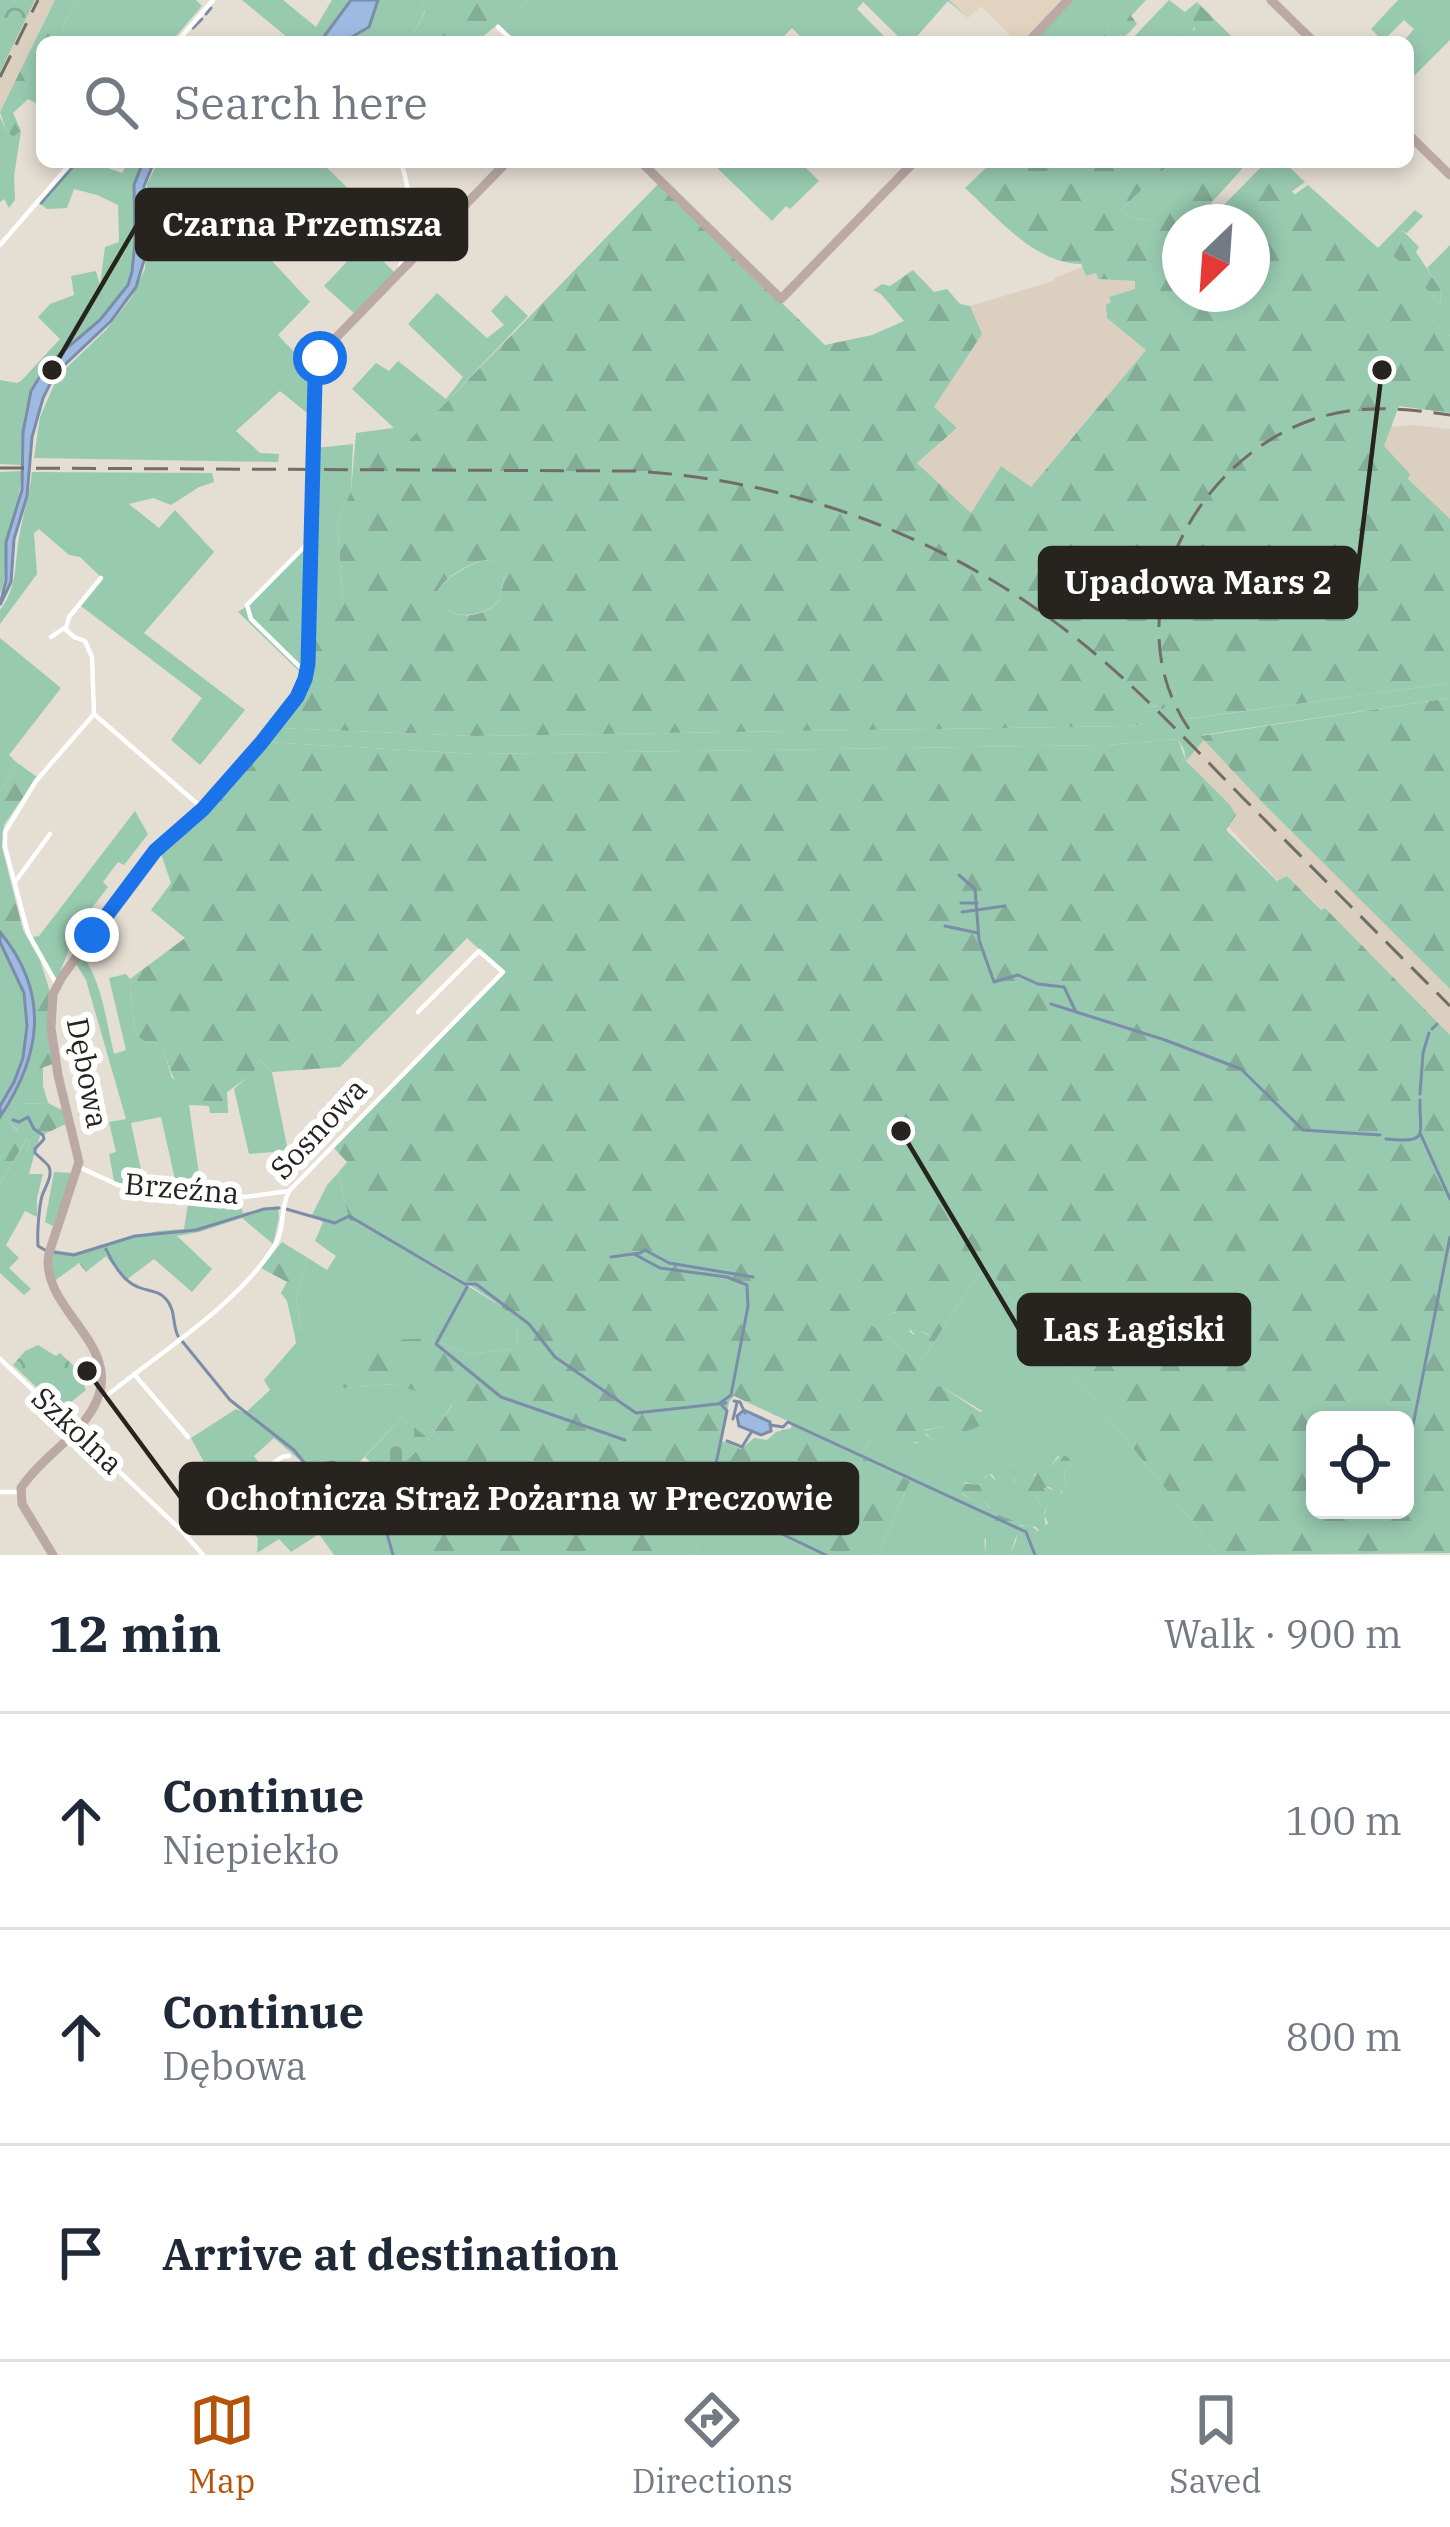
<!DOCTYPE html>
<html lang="en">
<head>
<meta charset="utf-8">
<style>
	:root { --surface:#fff; --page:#f2f2f3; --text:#1f2937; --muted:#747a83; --line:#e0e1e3; --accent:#b45309 }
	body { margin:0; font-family:"IBM Plex Serif",serif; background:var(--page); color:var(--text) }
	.controls { position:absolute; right:36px; bottom:36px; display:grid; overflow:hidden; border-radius:18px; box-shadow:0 6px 18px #0003 }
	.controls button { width:108px; height:108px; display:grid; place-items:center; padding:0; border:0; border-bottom:3px solid var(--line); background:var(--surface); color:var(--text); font:60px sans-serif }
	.compass { position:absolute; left:1162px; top:204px; width:108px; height:108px; border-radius:50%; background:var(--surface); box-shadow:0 6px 18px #0003; rotate:205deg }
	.stop { position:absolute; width:36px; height:36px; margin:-27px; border:9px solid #1a73e8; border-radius:50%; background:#fff }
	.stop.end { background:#1a73e8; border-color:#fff; box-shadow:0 3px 12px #0008 }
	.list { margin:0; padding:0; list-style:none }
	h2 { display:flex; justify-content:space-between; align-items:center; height:156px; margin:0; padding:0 48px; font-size:51px }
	h2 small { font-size:39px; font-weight:400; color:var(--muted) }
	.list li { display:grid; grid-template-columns:78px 1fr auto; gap:36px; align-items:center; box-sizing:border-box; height:216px; padding:0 48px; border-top:3px solid var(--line) }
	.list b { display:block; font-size:45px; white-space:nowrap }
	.list p { margin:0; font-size:39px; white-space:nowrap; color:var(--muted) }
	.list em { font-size:39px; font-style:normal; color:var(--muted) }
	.icon { flex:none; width:66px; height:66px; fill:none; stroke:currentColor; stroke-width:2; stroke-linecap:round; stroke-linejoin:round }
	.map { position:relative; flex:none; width:1450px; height:1555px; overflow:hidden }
	.search { position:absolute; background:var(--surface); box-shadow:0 6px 18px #0003; left:36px; right:36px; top:36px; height:132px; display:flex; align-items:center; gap:30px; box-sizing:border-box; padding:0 42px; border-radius:18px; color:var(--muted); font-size:45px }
	.sheet { height:804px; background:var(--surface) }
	nav { display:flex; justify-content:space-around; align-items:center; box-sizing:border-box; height:168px; border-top:3px solid var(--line); background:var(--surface); font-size:33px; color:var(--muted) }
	nav a { display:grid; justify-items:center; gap:6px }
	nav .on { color:var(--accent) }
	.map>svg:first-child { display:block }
	.built { fill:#dbd0bf }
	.education { fill:#e1d3c0 }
	.grass { fill:#98cab0 }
	.forest { fill:url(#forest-firs); fill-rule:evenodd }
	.cemetery { fill:url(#cemetery-stones) }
	.park { fill:url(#park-crowns) }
	.water { fill:#9fbae2; stroke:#7b8da8; stroke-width:3 }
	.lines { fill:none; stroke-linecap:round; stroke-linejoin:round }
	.stream { stroke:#7b8da8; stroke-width:3 }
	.street { stroke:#fff; stroke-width:4.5 }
	.secondary { stroke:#bba9a5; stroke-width:9 }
	.rail { stroke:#726d67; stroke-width:3; stroke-dasharray:24 12; stroke-linecap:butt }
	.route { stroke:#1a73e8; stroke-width:15 }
	.labels { text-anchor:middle; stroke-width:12; stroke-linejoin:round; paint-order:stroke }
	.street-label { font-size:30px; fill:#272420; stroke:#fff }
	.leader { fill:none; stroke:#272420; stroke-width:4.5 }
	.callout-dot { fill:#272420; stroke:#fff; stroke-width:4.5 }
	.callout { fill:#272420; stroke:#272420; stroke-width:4.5 }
	.callout-label { font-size:33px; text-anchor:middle; font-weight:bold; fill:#fff }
</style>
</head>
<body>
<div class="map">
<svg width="1450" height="1555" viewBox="0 0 1450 1555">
	<defs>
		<pattern id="forest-firs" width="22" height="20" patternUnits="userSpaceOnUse" patternTransform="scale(3)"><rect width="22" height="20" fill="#98cab0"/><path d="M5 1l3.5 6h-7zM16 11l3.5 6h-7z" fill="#83ad97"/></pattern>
		<pattern id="cemetery-stones" width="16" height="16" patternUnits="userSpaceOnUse" patternTransform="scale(3)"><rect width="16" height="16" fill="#98cab0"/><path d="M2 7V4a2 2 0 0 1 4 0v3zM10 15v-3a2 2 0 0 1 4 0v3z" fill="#83ad97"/></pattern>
		<pattern id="park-crowns" width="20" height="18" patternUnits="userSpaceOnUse" patternTransform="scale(3)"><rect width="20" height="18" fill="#98cab0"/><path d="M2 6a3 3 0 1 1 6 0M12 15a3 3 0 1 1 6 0" fill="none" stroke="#83ad97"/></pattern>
	</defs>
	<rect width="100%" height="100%" fill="#e4ded3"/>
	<!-- built -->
	<g class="built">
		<path d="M35,0H55L0,112V72Z"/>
		<path d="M1082,267L1086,276L1096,273L1098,279L1135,281L1146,350L1030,488L972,514L917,463L957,429L933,407L981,335L970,306L1054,281V278Z"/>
		<path d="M1410,425L1450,429V519L1407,479L1383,447L1391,427Z"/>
		<path d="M1204,740L1261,801L1450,989V1035L1325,908L1322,910L1287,876L1278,881L1228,826L1235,815L1186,761Z"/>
	</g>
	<!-- education -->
	<path class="education" d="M949,0H1063L1024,42H1017L981,6L968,18Z"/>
	<!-- grass -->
	<g class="grass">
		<path d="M79,0H196L202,6L171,42H59L64,24Z"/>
		<path d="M242,0H283L316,27L332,0H351L320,42H293Z"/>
		<path d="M378,0H421L425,11L412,37C388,37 367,42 343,42C363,32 372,22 378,0Z"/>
		<path d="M528,0H949L968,18L980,6L968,18L948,1L912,42H904L863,2L857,9L890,42H806L792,28L778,42H517L498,24Z"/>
		<path d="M1072,0H1146L1130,17L1111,20L1101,42H1033Z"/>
		<path d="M1169,0L1185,12L1197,2L1193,32L1186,30L1172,42H1129Z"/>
		<path d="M1398,0H1450V40L1414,76L1408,71V42H1403L1414,29L1404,20L1383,41L1371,29Z"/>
		<path d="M0,117L6,130L13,137L21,131L14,176L15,200L9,208L4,199L0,202Z"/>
		<path d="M75,162H109L108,168L122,173L128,162H142C122,199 145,243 128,281C120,301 103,317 87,330C30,376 23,392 21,465L0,464V380L17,383L21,381L60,339L38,317L50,304L74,295L71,276L96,271L100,285L105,247L119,242L118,205L97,195L74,189L67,208L47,209L39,203Z"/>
		<path d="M158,162H321L364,204L351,217L324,190L318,196L396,274L355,314L324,286L356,252L316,211L272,261L310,302L278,335L314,373L312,417L280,391L236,431L260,453L279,454L278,462L34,458L40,417L58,376L106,330L131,298L145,269L147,184Z"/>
		<path d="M711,162H800L819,181L790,209L786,206L772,221Z"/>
		<path d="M1172,162H1248L1224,189L1218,184L1149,221L1131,217L1120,210Z"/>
		<path d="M1266,162H1284L1305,182L1291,192L1263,165Z"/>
		<path d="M1308,185L1378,248L1415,210L1423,216L1407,233L1402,231L1391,252L1441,304L1440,289L1427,268L1450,245V336L1294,195Z"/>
		<path d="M437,293L487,338L504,325L491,311L506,295L528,316L399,452L378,430L394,428L352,389L376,363L389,371L398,361L446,399L463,377L408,324Z"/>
		<path d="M353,444L351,491L337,522L343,600L315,602L317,535L313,536L316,448Z"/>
		<path d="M21,471C22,495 12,514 7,537C3,557 8,576 0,594V472Z"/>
		<path d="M32,472L212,473L214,482L199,487L171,505L153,498L129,504L159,528L175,510L214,552L144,633L245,710L200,765L171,740L202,698L81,606L102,578L80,557L69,555L39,529L34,533L37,574L0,624V610C19,586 14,560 20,532C24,511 30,493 32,472Z"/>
		<path d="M484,560L500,562L508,570C500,581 504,587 500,598C493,614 457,621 446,608C443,606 439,593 438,590C449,575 467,566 484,560Z"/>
		<path d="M0,638L61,688L9,755L16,762L0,793Z"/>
		<path d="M1450,683V698L1202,735L1204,740L1186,761L1184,750L1178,739L1107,745L477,754L266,742L277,728L475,736L1128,726L1149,724L1145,706L1165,707L1162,685L1173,687L1188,719Z"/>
		<path d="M135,811L148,834L124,865L118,862L103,882L108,887L78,926L57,980L32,937L39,936Z"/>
		<path d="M0,942C35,1001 36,1047 0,1106Z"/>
		<path d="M81,953C102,981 106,1021 114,1054L126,1050L109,978L126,974L130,979L135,1035L146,1042L161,1044L172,1078L179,1083L189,1105L201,1188L176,1184L161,1117L131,1123L144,1184L129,1186L114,1181L109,1154L116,1152L109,1122L126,1119L86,980L75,962Z"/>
		<path d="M260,1060L272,1072L288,1151L249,1154L234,1089L251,1074Z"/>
		<path d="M43,1067V1086L48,1103L18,1104L6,1120L18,1131L17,1134L0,1158V1117L24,1074Z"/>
		<path d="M28,1137L30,1140L26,1153L33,1159L29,1174H43L37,1198V1217L25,1211L6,1245L19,1258L9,1268L31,1289L24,1295L0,1273V1184Z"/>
		<path d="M54,1172L73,1173L53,1226L45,1222Z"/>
		<path d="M338,1173L349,1220L405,1247L510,1312L518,1322L517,1348L469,1354L428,1338L344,1388L395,1384L453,1403L429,1439L402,1417L354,1468L344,1464L310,1469L274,1438L254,1456L263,1468L245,1480L234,1465L213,1479L191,1438L236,1409L245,1413L270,1390L264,1380L296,1343L294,1332L301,1328L296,1297L308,1258L327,1270L336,1256L315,1241L323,1222L312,1215L327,1185Z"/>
		<path d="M190,1191L238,1199L243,1213L278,1206L279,1218L273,1244L242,1218L199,1232L177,1236L212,1269L192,1292L154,1259L125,1281L106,1256L104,1244L158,1231L184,1229Z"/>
		<path d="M985,1265L1219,1555H1010L1016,1541L1018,1526H1031L1038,1531L1048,1523L1044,1515L1048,1504L1045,1487L1062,1494V1488L1066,1485L1064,1474L1072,1465L1058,1456L1050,1466H1040L1038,1473L1032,1476L1033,1495L1039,1500L1041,1507L1028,1516L1020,1517L1016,1523L994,1513L1015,1480L1013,1465L1007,1466L996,1481L992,1474L985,1476L984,1482L978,1486L965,1482L962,1494L973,1501V1509L978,1511L985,1502L990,1509V1520L984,1524L985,1555H878L910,1481L860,1457L872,1437L878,1435L909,1444L934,1441L923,1431L978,1418L982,1411L941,1386L931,1389L918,1366Z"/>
		<path d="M879,1294L891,1303L887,1315L897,1312L909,1319L910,1332L914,1335L921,1331L929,1336L913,1358L869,1323L867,1311Z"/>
		<path d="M299,1467L311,1471L343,1467L371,1479L379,1472L387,1479L388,1555H334L319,1534L291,1552L279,1539L257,1553L258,1538L230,1512Z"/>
		<path d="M706,1508L778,1534L819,1555H695Z"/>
	</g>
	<!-- forest -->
	<g class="forest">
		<path d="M55,0H79L64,24L59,42H42V106L28,99L13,113L21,131L13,137L6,130L0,112Z"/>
		<path d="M421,0H528L476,42H373L385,37L388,27L395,29L401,37H412L425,12Z"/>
		<path d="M1197,2L1237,42H1172L1186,30L1193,31L1195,29L1193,25Z"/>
		<path d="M1119,11H1128L1137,24L1120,42H1101L1111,20Z"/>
		<path d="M992,162H1172L1120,210L1131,217L1149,221L1158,214L1150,201L1179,176L1220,169L1224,176L1218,184L1224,189L1211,203L1218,211L1263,165L1450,336V413L1399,406L1384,446L1410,474L1408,479L1450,519V683L1187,719L1173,687L1163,685L1165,707L1162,709L1155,706H1145L1150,724L1128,726L475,736L277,728L298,703L308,681L313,536L317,534L315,601L343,599L337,522L351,491L356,433L378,430L399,451L659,183L825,345L872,335L904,321L881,294L873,290L882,284L890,286L913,270L934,292L947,289L960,304L970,306L982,334L934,407L957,428L917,463L971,513L1001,466L1031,487L1146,350L1107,318L1106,305L1111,302L1109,297L1135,289V281L1098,279L1096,273L1086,276L1081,264C1034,263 999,219 965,188ZM1180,222H1252V294H1180ZM484,560L499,562L508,570C501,580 504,587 500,598C494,614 458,622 446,608C443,605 440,594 438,590C449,574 467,565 484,560Z"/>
		<path d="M1403,231L1419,247L1416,252L1440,289L1441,304L1391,253L1390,242Z"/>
		<path d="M308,546L303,675L238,612L249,605Z"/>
		<path d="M1450,698V989L1261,801L1200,736Z"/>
		<path d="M1178,739L1186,761L1230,805L1236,815L1226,830L1277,881L1287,876L1321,910L1325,908L1450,1035V1553L1219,1555L985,1265L918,1366L931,1388L941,1386L985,1415L977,1419L980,1426L962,1433L955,1424L924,1430L926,1435L935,1441L929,1445L916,1442L905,1448L902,1447V1441L896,1444L878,1436L872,1437L860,1457L910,1481L878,1555H819L778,1534L707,1508L695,1555H388L387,1479L429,1439L453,1404L395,1384L344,1388L329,1368L347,1343L428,1338L469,1354L517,1348L518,1323C506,1308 490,1299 474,1288C434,1262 392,1240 349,1220L338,1173L347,1162L334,1148L505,973L467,938L340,1067L272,1072L260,1060L252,1074L227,1092L228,1113H210L209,1106L189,1105C176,1085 168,1067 161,1044L146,1042L135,1035L130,979L185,938L151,910L171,883L160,851L221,798L266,742L477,754L1107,745ZM879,1295L890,1303L884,1307L883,1314L887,1315L896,1312L898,1318L908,1319L907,1326L915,1335L921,1331L929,1335L913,1358L869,1323L871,1318L867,1311ZM734,1396L792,1423L791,1428L776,1432L767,1440L754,1438L741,1449L722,1441L729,1402ZM1315,1420H1405V1510H1315Z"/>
		<path d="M16,762L37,777L4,825L2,847L23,930L40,960L50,992L53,1064L24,1074C30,1058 35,1042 35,1025C34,1005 13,948 0,932V793Z"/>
		<path d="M48,1103L64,1111L68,1123L40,1136L33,1159L26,1154L30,1140L27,1138L0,1184V1158L18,1130L6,1120L18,1104Z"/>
		<path d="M282,1242L308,1258L296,1297L301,1328L294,1332L287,1301L281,1293L287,1282L261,1268Z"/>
		<path d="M104,1244L106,1256L86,1272L79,1263L53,1282L52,1250L74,1253Z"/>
		<path d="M371,1274L384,1281L356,1329L343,1322Z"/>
		<path d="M1062,1454L1069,1458L1072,1465L1064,1474L1066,1485L1062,1488L1061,1496L1049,1487L1044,1488L1050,1500L1044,1513L1046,1528L1040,1533L1036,1527L1020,1525L1010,1555H985L986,1539L980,1540L978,1536L984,1524L989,1520L990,1508L985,1502L978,1512L972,1509L973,1501L959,1491L961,1483L980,1485L988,1473L996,1481L1007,1466L1013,1465L1016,1474C1011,1491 1009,1504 994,1513L1016,1522L1020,1517L1027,1516L1041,1507L1039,1500L1017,1482L1028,1473L1035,1476L1040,1466H1050Z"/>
	</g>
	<!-- cemetery -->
	<path class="cemetery" d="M402,1417L429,1439L387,1479L365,1457Z"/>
	<!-- park -->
	<g class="park">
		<path d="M0,0H35L0,72Z"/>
		<path d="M38,1345L56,1356L60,1353L77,1369L86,1390L71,1402L66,1401L60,1406L56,1400L51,1401L13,1365L25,1351Z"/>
	</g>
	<!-- water -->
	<g class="water">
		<path d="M351,0H378L369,27L343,42H320Z"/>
		<path d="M143,162H154L144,186L145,257L136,287L111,321L55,374L43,398L32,437L27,496L14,539L11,582L0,605L6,580V542L22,490L23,432L31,391L47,365L100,320L128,285L132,272L135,242L134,185Z"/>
		<path d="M0,932C50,993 42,1054 0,1117V1106L14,1082L23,1058L27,1026L24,993L0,942Z"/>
		<path d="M744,1410L770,1422L771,1431L761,1435L739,1426L737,1416Z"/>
	</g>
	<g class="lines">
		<!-- stream -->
		<g class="stream">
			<path d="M206,14L211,8"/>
			<path d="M193,28L202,19"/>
			<path d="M41,203L77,162"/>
			<path d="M959,875L975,889L979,940L994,982L1018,975L1038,984L1064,987L1075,1010"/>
			<path d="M961,903H977"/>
			<path d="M962,912L1005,906"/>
			<path d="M945,926L978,933"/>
			<path d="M1051,1004L1165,1040L1241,1069L1303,1130L1380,1135"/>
			<path d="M1432,1029L1437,1024"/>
			<path d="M1420,1094L1423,1053L1429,1033"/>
			<path d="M13,1120L19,1122L28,1117L34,1129L43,1135L44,1139L35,1149V1153C36,1154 49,1165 49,1167C53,1176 45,1187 42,1196C39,1207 37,1233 38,1246L45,1250"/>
			<path d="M1421,1135L1450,1199"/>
			<path d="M1386,1139C1431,1144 1419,1134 1420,1100"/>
			<path d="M286,1209L335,1223L349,1216L465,1284H476L529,1324L555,1357L636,1413L726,1403"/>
			<path d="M106,1249C112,1263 124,1282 138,1287C149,1292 158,1290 166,1299C176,1310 172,1324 178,1336"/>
			<path d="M53,1252L74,1255L135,1236L196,1230L264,1209L279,1208"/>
			<path d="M634,1254L660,1268L727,1277L747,1285L748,1306L731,1395L720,1403L727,1411L713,1478"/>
			<path d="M611,1257L640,1253L645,1250L669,1263L753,1277"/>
			<path d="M467,1287L436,1344L501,1397L625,1440"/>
			<path d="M182,1341L230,1400L294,1450L307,1466L333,1462L337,1464"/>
			<path d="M734,1401L740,1402L745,1413"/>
			<path d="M733,1419L737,1403"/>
			<path d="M770,1425L783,1427L788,1422L1024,1531"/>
			<path d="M727,1441L742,1447L752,1431"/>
			<path d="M1405,1466L1450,1237"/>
			<path d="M342,1468L374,1503L382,1516L393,1555"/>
			<path d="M708,1499L712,1483"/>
			<path d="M712,1501L826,1555"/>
			<path d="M1395,1518L1396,1510"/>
			<path d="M1026,1532L1035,1555"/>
		</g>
		<!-- street -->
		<g class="street">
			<path d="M498,27L514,42"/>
			<path d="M177,42L213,0"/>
			<path d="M0,245L72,162"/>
			<path d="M400,268C411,226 414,203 401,162"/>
			<path d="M66,628L69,617L101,578"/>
			<path d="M51,637L64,628L74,637L85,641L92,657L94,714L201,807"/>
			<path d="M304,671L251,619L247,605L307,544"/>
			<path d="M15,882L50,834"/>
			<path d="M57,985L28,933L5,847V832L36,781L94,714"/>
			<path d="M79,1167L118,1185L132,1189L158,1186L245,1197L289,1191"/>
			<path d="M0,1359L182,1531L203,1555"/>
			<path d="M134,1374L188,1437"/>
			<path d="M98,1396L105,1397C159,1353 238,1305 275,1245C285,1229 280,1208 289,1191L503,972L479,951L418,1012"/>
			<path d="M0,1492H20"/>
			<path d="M182,1531L219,1500L282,1457L289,1456"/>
		</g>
		<!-- secondary -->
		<g class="secondary">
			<path d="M1271,0L1314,42"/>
			<path d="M1028,42L1068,0"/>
			<path d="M1408,134L1450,175"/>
			<path d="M641,162L781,299L914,162"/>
			<path d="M53,1555L22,1504L21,1488C40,1459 74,1440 92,1410C131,1346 38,1311 49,1253L79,1162L58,1075L51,1028L53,994L62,977L148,858L203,809L261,743L299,692L307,664L314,393L318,363L326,348L507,162"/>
		</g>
		<!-- rail -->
		<g class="rail">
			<path d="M0,77L38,0"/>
			<path d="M0,468L634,471C803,481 963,543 1093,652C1147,697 1195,749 1244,799C1313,868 1381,937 1450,1006"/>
			<path d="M1189,729C1112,616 1193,460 1314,419C1360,404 1404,408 1450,415"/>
		</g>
	</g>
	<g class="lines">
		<!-- route -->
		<path class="route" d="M92,935L155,851L203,809L261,743L297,697L305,679L308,664L315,380L320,358"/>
	</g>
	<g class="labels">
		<!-- street labels -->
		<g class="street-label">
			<text transform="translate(87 1073) rotate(79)" y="10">Dębowa</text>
			<text transform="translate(319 1129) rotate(-47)" y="10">Sosnowa</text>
			<text transform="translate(182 1189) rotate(5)" y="10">Brzeźna</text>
			<text transform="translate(77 1431) rotate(43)" y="10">Szkolna</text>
		</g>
	</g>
	<!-- callouts -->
	<path class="leader" d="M52 370L137 225M1382 370L1356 583M901 1131L1019 1329M87 1371L181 1498"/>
	<g class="callout-dot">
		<circle cx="52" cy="370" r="12"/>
		<circle cx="1382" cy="370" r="12"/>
		<circle cx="901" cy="1131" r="12"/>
		<circle cx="87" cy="1371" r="12"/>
	</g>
	<g class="callout">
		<rect x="137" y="190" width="329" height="69" rx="12"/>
		<rect x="1040" y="548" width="316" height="69" rx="12"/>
		<rect x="1019" y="1295" width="230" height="69" rx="12"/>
		<rect x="181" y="1464" width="676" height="69" rx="12"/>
	</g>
	<g class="callout-label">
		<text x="302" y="236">Czarna Przemsza</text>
		<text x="1198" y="594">Upadowa Mars 2</text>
		<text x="1134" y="1341">Las Łagiski</text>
		<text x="519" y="1510">Ochotnicza Straż Pożarna w Preczowie</text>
	</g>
</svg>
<div class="controls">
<button><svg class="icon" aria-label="locate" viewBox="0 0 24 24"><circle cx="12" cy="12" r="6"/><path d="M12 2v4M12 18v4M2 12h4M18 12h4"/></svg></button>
</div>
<svg class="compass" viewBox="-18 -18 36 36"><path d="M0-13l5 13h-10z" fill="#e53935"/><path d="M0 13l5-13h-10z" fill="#747a83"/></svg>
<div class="stop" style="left:320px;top:358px"></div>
<div class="stop end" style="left:92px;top:935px"></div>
<div class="search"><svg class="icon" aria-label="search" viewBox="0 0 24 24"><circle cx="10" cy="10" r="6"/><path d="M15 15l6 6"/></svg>Search here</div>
</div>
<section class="sheet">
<h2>12 min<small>Walk · 900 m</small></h2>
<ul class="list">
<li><svg class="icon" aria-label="ahead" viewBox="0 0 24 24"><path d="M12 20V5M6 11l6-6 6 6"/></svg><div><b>Continue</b><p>Niepiekło</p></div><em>100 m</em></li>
<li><svg class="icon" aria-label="ahead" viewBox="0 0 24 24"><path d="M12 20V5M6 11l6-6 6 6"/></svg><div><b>Continue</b><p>Dębowa</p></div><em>800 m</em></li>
<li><svg class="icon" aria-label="arrive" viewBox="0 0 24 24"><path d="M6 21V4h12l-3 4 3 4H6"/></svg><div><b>Arrive at destination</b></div></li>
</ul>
</section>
<nav>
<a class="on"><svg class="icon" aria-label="map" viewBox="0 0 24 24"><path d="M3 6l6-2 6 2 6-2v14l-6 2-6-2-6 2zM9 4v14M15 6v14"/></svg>Map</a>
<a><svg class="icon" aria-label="directions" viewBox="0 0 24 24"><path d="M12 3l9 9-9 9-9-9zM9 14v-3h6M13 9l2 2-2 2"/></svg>Directions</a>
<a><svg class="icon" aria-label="saved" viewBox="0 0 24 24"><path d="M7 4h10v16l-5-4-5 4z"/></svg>Saved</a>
</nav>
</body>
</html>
